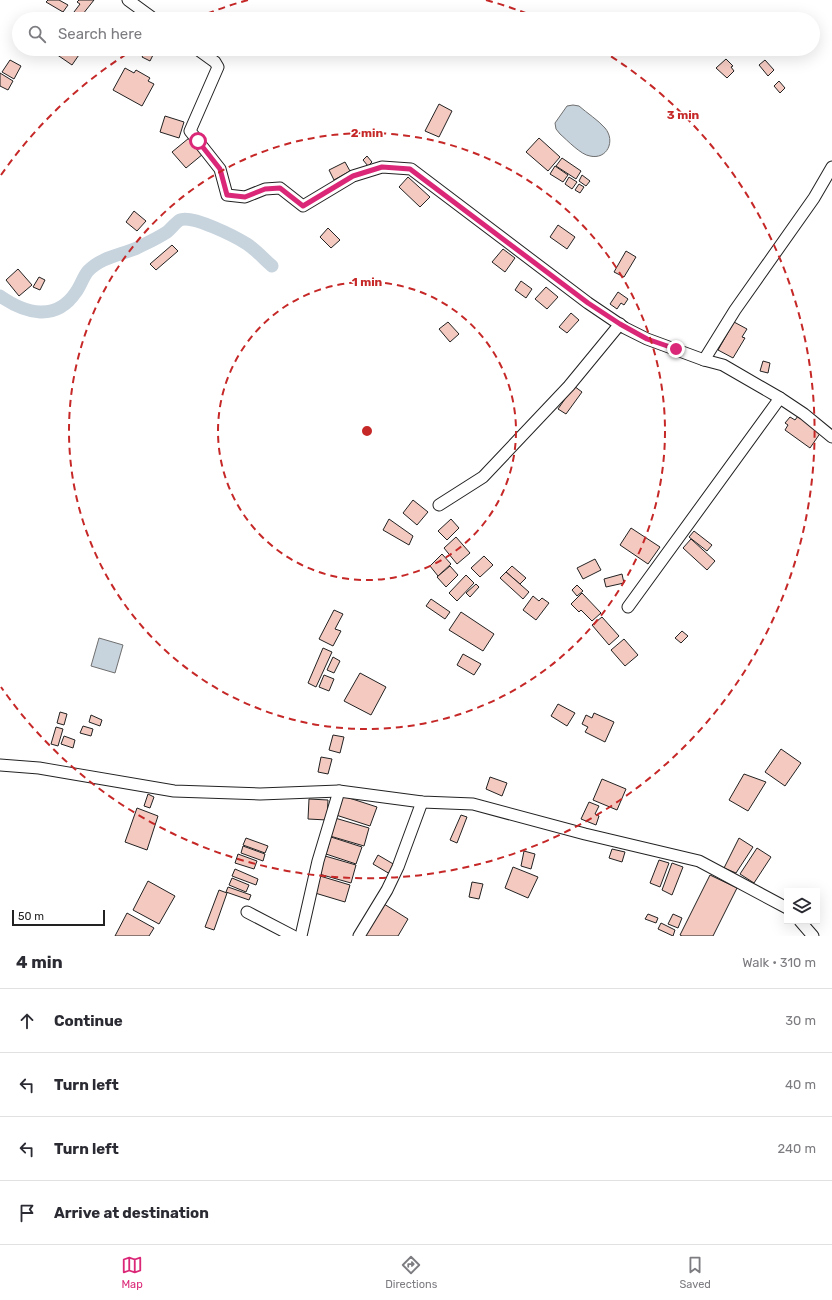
<!DOCTYPE html>
<html lang="en">
<head>
<meta charset="utf-8">
<style>
	:root { --surface:#fff; --page:#f2f2f3; --text:#2b2b33; --muted:#7c7c81; --line:#e1e1e2; --accent:#db2777 }
	body { margin:0; font-family:Rubik,sans-serif; background:var(--page); color:var(--text) }
	.controls { position:absolute; right:12px; bottom:12px; display:grid; overflow:hidden; border-radius:0px; box-shadow:0 4px 16px #0002 }
	.controls button { width:36px; height:36px; display:grid; place-items:center; padding:0; border:0; border-bottom:1px solid var(--line); background:var(--surface); color:var(--text); font:20px sans-serif }
	.scale { position:absolute; left:12px; bottom:10px; width:93px; box-sizing:border-box; padding-left:4px; border:2px solid #222; border-top:0; font-size:11px; line-height:14px; white-space:nowrap; color:#222; -webkit-text-stroke:3px #fff; paint-order:stroke }
	.stop { position:absolute; width:12px; height:12px; margin:-9px; border:3px solid #db2777; border-radius:50%; background:#fff }
	.stop.end { background:#db2777; border-color:#fff; box-shadow:0 1px 4px #0008 }
	.list { margin:0; padding:0; list-style:none }
	h2 { display:flex; justify-content:space-between; align-items:center; height:52px; margin:0; padding:0 16px; font-size:17px }
	h2 small { font-size:13px; font-weight:400; color:var(--muted) }
	.list li { display:grid; grid-template-columns:26px 1fr auto; gap:12px; align-items:center; box-sizing:border-box; height:64px; padding:0 16px; border-top:1px solid var(--line) }
	.list b { display:block; font-size:15px; white-space:nowrap }
	.list em { font-size:13px; font-style:normal; color:var(--muted) }
	.icon { flex:none; width:22px; height:22px; fill:none; stroke:currentColor; stroke-width:2; stroke-linecap:round; stroke-linejoin:round }
	.map { position:relative; flex:none; width:832px; height:936px; overflow:hidden }
	.search { position:absolute; background:var(--surface); box-shadow:0 4px 16px #0002; left:12px; right:12px; top:12px; height:44px; display:flex; align-items:center; gap:10px; box-sizing:border-box; padding:0 14px; border-radius:22px; color:var(--muted); font-size:15px }
	.sheet { height:308px; background:var(--surface) }
	nav { display:flex; justify-content:space-around; align-items:center; box-sizing:border-box; height:56px; border-top:1px solid var(--line); background:var(--surface); font-size:11px; color:var(--muted) }
	nav a { display:grid; justify-items:center; gap:2px }
	nav .on { color:var(--accent) }
	.map>svg:first-child { display:block }
	.water { fill:#c7d3dd; stroke:#6f6f6f }
	.lines { fill:none; stroke-linecap:round; stroke-linejoin:round }
	.canal { stroke:#c7d3dd; stroke-width:13 }
	.building { fill:#f3c9c0; stroke:#222 }
	.minor-casing { stroke:#222; stroke-width:13 }
	.minor { stroke:#fff; stroke-width:11 }
	.route { stroke:#db2777; stroke-width:5 }
	.ring { fill:none; stroke:#c62828; stroke-width:2; stroke-dasharray:7 5 }
	.centre { fill:#c62828; stroke:#fff; stroke-width:2 }
	.ring-label { font-size:12px; text-anchor:middle; font-weight:bold; fill:#c62828; stroke:#fff; stroke-width:3; stroke-linejoin:round; paint-order:stroke }
</style>
</head>
<body>
<div class="map">
<svg width="832" height="936" viewBox="0 0 832 936">
	<rect width="100%" height="100%" fill="#fff"/>
	<!-- water -->
	<g class="water">
		<path d="M573,105L579,106C587,113 598,120 605,128C616,141 607,160 590,156C581,155 567,140 560,134L556,129L555,123L567,106Z"/>
		<path d="M99,638L123,645L115,673L91,666Z"/>
	</g>
	<g class="lines">
		<!-- canal -->
		<path class="canal" d="M0,296C26,314 56,322 76,292C81,285 83,277 88,271C101,257 121,255 137,248C147,243 158,238 167,232C171,229 175,223 180,220C191,214 236,237 247,244C256,250 264,259 272,266"/>
	</g>
	<!-- building -->
	<g class="building">
		<path d="M48,0H59L68,5L63,12L46,2Z"/>
		<path d="M79,0H94L79,19H74L71,16L80,4L77,2Z"/>
		<path d="M59,49H83L72,65L56,54Z"/>
		<path d="M147,49L154,53L150,61L142,57Z"/>
		<path d="M726,59L733,66L731,67L734,71L727,78L716,68Z"/>
		<path d="M10,60L21,66L14,79L2,72Z"/>
		<path d="M765,60L774,70L768,76L759,65Z"/>
		<path d="M125,68L134,73L136,70L150,78L148,81L154,84L142,106L113,90Z"/>
		<path d="M0,73L13,81L8,90L0,86Z"/>
		<path d="M779,81L785,88L780,93L774,86Z"/>
		<path d="M439,104L452,111L439,137L425,131Z"/>
		<path d="M165,116L184,122L179,138L160,132Z"/>
		<path d="M189,138L203,154L186,168L172,152Z"/>
		<path d="M539,138L560,157L548,171L526,152Z"/>
		<path d="M367,156L372,162L368,166L363,160Z"/>
		<path d="M562,158L581,171L576,179L556,166Z"/>
		<path d="M345,162L350,171L334,180L329,170Z"/>
		<path d="M555,166L568,175L563,182L550,174Z"/>
		<path d="M582,175L590,181L586,186L579,181Z"/>
		<path d="M408,177L430,197L420,207L399,187Z"/>
		<path d="M569,177L577,182L572,189L565,184Z"/>
		<path d="M579,184L584,187L580,193L575,190Z"/>
		<path d="M134,211L146,221L137,231L126,222Z"/>
		<path d="M558,225L575,237L567,249L550,237Z"/>
		<path d="M328,228L340,240L331,248L320,237Z"/>
		<path d="M172,245L178,251L156,270L150,264Z"/>
		<path d="M503,249L515,258L505,272L492,262Z"/>
		<path d="M626,251L636,257L624,277L614,272Z"/>
		<path d="M18,269L32,285L19,296L6,280Z"/>
		<path d="M39,277L45,280L40,290L33,287Z"/>
		<path d="M521,281L532,289L526,298L515,290Z"/>
		<path d="M546,287L558,297L547,309L535,299Z"/>
		<path d="M618,292L628,299L624,305L621,303L617,309L610,304Z"/>
		<path d="M571,313L579,320L567,333L559,327Z"/>
		<path d="M448,322L459,334L450,342L439,329Z"/>
		<path d="M734,322L747,329L742,337L745,338L733,358L718,350Z"/>
		<path d="M763,361L770,363L768,373L760,371Z"/>
		<path d="M574,386L582,392L566,414L558,409Z"/>
		<path d="M798,416L821,432L810,448L785,430L788,425L785,423L790,417L795,420Z"/>
		<path d="M413,500L428,512L417,525L403,513Z"/>
		<path d="M389,519L413,536L409,545L383,530Z"/>
		<path d="M451,519L459,528L447,540L438,531Z"/>
		<path d="M631,528L660,547L648,564L620,545Z"/>
		<path d="M694,531L712,545L707,551L689,537Z"/>
		<path d="M456,537L470,553L457,564L444,548Z"/>
		<path d="M691,539L715,561L707,570L683,548Z"/>
		<path d="M442,554L451,564L438,576L430,566Z"/>
		<path d="M484,556L493,565L480,577L471,568Z"/>
		<path d="M595,559L601,570L583,579L577,568Z"/>
		<path d="M450,566L458,575L446,587L437,577Z"/>
		<path d="M512,566L526,578L520,584L506,572Z"/>
		<path d="M506,572L529,592L523,599L500,578Z"/>
		<path d="M622,574L624,583L606,587L604,579Z"/>
		<path d="M466,575L474,583L457,601L449,593Z"/>
		<path d="M476,584L479,587L470,597L466,593Z"/>
		<path d="M577,585L583,591L577,596L572,590Z"/>
		<path d="M582,593L601,613L592,621L581,610L579,612L571,604Z"/>
		<path d="M533,596L539,601L542,598L549,603L536,620L523,610Z"/>
		<path d="M431,599L450,612L445,619L426,606Z"/>
		<path d="M334,610L343,614L335,629L341,631L333,646L319,639Z"/>
		<path d="M461,612L494,634L483,651L449,630Z"/>
		<path d="M602,617L619,636L609,645L592,625Z"/>
		<path d="M682,631L688,636L681,643L675,638Z"/>
		<path d="M624,639L638,655L625,666L611,650Z"/>
		<path d="M323,648L332,652L316,687L308,683Z"/>
		<path d="M463,654L481,664L474,675L457,665Z"/>
		<path d="M333,657L340,661L334,673L327,670Z"/>
		<path d="M360,673L386,687L371,715L344,701Z"/>
		<path d="M324,675L334,679L329,691L319,687Z"/>
		<path d="M558,704L575,713L567,726L551,716Z"/>
		<path d="M60,712L67,714L64,725L57,723Z"/>
		<path d="M594,713L614,722L605,742L585,732L588,727L582,724L586,715L592,718Z"/>
		<path d="M91,715L102,720L100,726L89,722Z"/>
		<path d="M83,726L93,729L91,736L80,733Z"/>
		<path d="M56,727L63,729L58,746L51,744Z"/>
		<path d="M333,735L344,737L340,753L329,750Z"/>
		<path d="M64,736L75,740L73,748L61,744Z"/>
		<path d="M781,749L801,763L785,786L765,772Z"/>
		<path d="M321,757L332,759L328,774L318,772Z"/>
		<path d="M744,774L766,782L748,811L729,800Z"/>
		<path d="M490,777L507,783L502,796L486,789Z"/>
		<path d="M602,779L626,789L617,810L593,800Z"/>
		<path d="M148,794L154,797L150,808L144,806Z"/>
		<path d="M343,796L377,807L370,826L336,815Z"/>
		<path d="M309,799L328,800L327,820L308,819Z"/>
		<path d="M589,802L599,806L595,814L599,816L596,825L581,819Z"/>
		<path d="M137,808L158,816L147,850L125,842Z"/>
		<path d="M461,815L467,817L457,843L450,840Z"/>
		<path d="M335,818L369,828L364,846L330,836Z"/>
		<path d="M331,837L362,847L356,864L326,854Z"/>
		<path d="M246,838L268,846L265,853L243,845Z"/>
		<path d="M739,838L753,847L736,873L724,868Z"/>
		<path d="M243,846L265,854L263,861L241,853Z"/>
		<path d="M757,848L771,857L754,883L740,874Z"/>
		<path d="M612,849L625,852L622,862L609,858Z"/>
		<path d="M524,851L535,854L531,869L521,866Z"/>
		<path d="M238,854L257,861L254,869L235,863Z"/>
		<path d="M378,855L395,865L390,874L373,864Z"/>
		<path d="M325,856L356,865L351,883L319,874Z"/>
		<path d="M659,860L669,863L660,887L650,883Z"/>
		<path d="M672,863L683,867L672,895L662,890Z"/>
		<path d="M513,867L538,877L528,898L505,888Z"/>
		<path d="M235,869L258,879L256,885L232,876Z"/>
		<path d="M710,875L737,888L713,936H682L680,935Z"/>
		<path d="M320,876L350,885L345,902L315,893Z"/>
		<path d="M232,878L249,885L246,892L229,885Z"/>
		<path d="M148,881L175,896L159,924L133,910Z"/>
		<path d="M472,882L483,884L479,899L469,897Z"/>
		<path d="M228,887L251,895L249,900L226,892Z"/>
		<path d="M219,890L227,893L214,930L205,927Z"/>
		<path d="M384,904L408,919L398,936H365Z"/>
		<path d="M127,913L154,928L149,936H115Z"/>
		<path d="M648,914L658,918L656,923L645,919Z"/>
		<path d="M673,914L682,918L678,928L668,924Z"/>
		<path d="M661,923L675,930L673,936L658,929Z"/>
	</g>
	<g class="lines">
		<!-- minor casing -->
		<g class="minor-casing">
			<g id="minor">
				<path d="M128,0L154,19"/>
				<path d="M197,49L215,62L218,67L190,131L220,169L227,195L245,197L265,189L280,188L303,206L353,176L382,167L411,169L588,303L625,328L647,339L704,360"/>
				<path d="M832,167L814,198L735,310L704,360L723,365L780,398L804,414L832,437"/>
				<path d="M439,505L483,477L569,386L620,324"/>
				<path d="M628,607L780,398"/>
				<path d="M0,765L39,768L174,791L260,794L339,791L422,802L473,804L585,834L699,861L787,908"/>
				<path d="M247,912L293,936"/>
				<path d="M800,921L813,936"/>
				<path d="M301,936L318,861L339,791"/>
				<path d="M359,936L387,890L398,867L422,802"/>
			</g>
		</g>
		<!-- minor -->
		<use href="#minor" class="minor"/>
	</g>
	<g class="lines">
		<!-- route -->
		<path class="route" d="M198,141L220,169L227,195L245,197L265,189L280,188L303,206L353,176L382,167L410,169L588,303L620,324L647,339L676,349"/>
	</g>
	<!-- distance rings -->
	<g class="ring">
		<circle cx="367" cy="431" r="149"/>
		<circle cx="367" cy="431" r="298"/>
		<path d="M1 175A447 447 0 0 1 133 50M196 18A447 447 0 0 1 248 0M486 0A447 447 0 0 1 538 18M601 50A447 447 0 1 1 1 687"/>
	</g>
	<circle cx="367" cy="431" r="6" class="centre"/>
	<g class="ring-label">
		<text x="683" y="119">3 min</text>
		<text x="367" y="137">2 min</text>
		<text x="367" y="286">1 min</text>
	</g>
</svg>
<div class="controls">
<button><svg class="icon" aria-label="layers" viewBox="0 0 24 24"><path d="M12 4l9 5-9 5-9-5zM3 14l9 5 9-5"/></svg></button>
</div>
<div class="scale">50 m</div>
<div class="stop" style="left:198px;top:141px"></div>
<div class="stop end" style="left:676px;top:349px"></div>
<div class="search"><svg class="icon" aria-label="search" viewBox="0 0 24 24"><circle cx="10" cy="10" r="6"/><path d="M15 15l6 6"/></svg>Search here</div>
</div>
<section class="sheet">
<h2>4 min<small>Walk · 310 m</small></h2>
<ul class="list">
<li><svg class="icon" aria-label="ahead" viewBox="0 0 24 24"><path d="M12 20V5M6 11l6-6 6 6"/></svg><div><b>Continue</b></div><em>30 m</em></li>
<li><svg class="icon" aria-label="left" viewBox="0 0 24 24"><path d="M17 20v-9H6M10 6l-5 5 5 5"/></svg><div><b>Turn left</b></div><em>40 m</em></li>
<li><svg class="icon" aria-label="left" viewBox="0 0 24 24"><path d="M17 20v-9H6M10 6l-5 5 5 5"/></svg><div><b>Turn left</b></div><em>240 m</em></li>
<li><svg class="icon" aria-label="arrive" viewBox="0 0 24 24"><path d="M6 21V4h12l-3 4 3 4H6"/></svg><div><b>Arrive at destination</b></div></li>
</ul>
</section>
<nav>
<a class="on"><svg class="icon" aria-label="map" viewBox="0 0 24 24"><path d="M3 6l6-2 6 2 6-2v14l-6 2-6-2-6 2zM9 4v14M15 6v14"/></svg>Map</a>
<a><svg class="icon" aria-label="directions" viewBox="0 0 24 24"><path d="M12 3l9 9-9 9-9-9zM9 14v-3h6M13 9l2 2-2 2"/></svg>Directions</a>
<a><svg class="icon" aria-label="saved" viewBox="0 0 24 24"><path d="M7 4h10v16l-5-4-5 4z"/></svg>Saved</a>
</nav>
</body>
</html>
